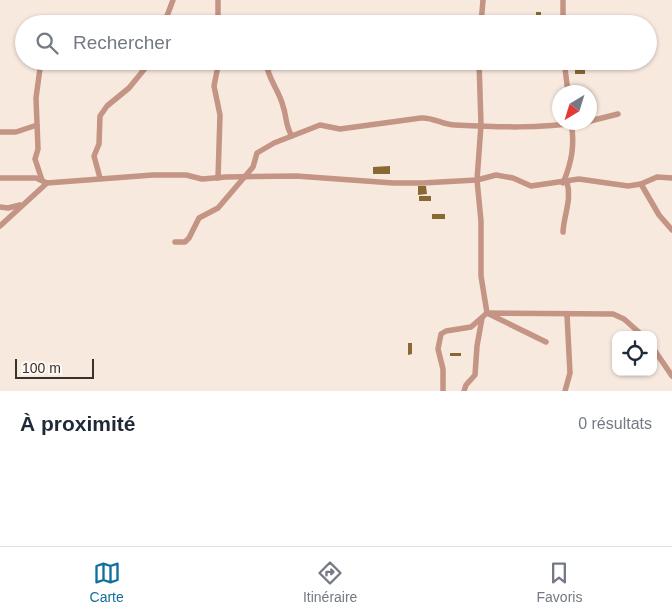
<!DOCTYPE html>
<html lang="fr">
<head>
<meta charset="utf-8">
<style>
	:root { --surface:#fff; --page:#f2f2f3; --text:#1f2937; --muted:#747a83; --line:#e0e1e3; --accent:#0f6f9d }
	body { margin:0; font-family:Helvetica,sans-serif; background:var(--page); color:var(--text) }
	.controls { position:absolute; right:15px; bottom:15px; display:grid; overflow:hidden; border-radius:10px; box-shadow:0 1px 4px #0004 }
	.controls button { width:45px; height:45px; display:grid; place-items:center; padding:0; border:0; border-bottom:1px solid var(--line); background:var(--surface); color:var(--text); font:25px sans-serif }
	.compass { position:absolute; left:552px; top:85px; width:45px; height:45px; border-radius:50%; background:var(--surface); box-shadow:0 1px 4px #0004; rotate:218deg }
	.scale { position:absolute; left:15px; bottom:12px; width:79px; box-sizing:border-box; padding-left:5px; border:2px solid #38322e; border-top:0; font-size:14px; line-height:18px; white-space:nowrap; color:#38322e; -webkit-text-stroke:4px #fef8f4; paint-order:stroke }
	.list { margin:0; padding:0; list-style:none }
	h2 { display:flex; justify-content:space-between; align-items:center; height:65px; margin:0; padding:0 20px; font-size:21px }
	h2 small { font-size:16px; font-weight:400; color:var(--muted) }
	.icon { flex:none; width:28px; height:28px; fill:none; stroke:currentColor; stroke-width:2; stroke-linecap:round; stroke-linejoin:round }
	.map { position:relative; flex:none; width:672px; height:391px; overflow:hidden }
	.search { position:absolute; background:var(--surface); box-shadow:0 1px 4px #0004; left:15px; right:15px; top:15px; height:55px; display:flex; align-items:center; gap:12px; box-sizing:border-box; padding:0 18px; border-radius:28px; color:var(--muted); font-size:19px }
	.sheet { height:155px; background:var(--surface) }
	nav { display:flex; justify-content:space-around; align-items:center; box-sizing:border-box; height:70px; border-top:1px solid var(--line); background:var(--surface); font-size:14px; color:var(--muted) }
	nav a { display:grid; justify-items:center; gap:2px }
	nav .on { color:var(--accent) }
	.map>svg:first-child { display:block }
	.building { fill:#886934 }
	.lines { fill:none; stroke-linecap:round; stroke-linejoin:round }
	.minor { stroke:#c49484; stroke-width:5.5 }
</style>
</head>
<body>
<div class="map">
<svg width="672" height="391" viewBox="0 0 672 391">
	<rect width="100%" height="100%" fill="#f8e9df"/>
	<!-- building -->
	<g class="building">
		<rect x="536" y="12" width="5" height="11"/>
		<rect x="575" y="69" width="10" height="5"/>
		<path d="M390,166V174H373V167Z"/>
		<path d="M418,186H426L427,194L418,195Z"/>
		<rect x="419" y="196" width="12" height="5"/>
		<rect x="432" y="214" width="13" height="5"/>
		<path d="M408,343H412V354L408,355Z"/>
		<rect x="450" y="353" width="11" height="3"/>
	</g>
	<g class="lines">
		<!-- minor -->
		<g class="minor">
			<path d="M164,24L173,0"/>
			<path d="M218,24V0"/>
			<path d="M481,24L483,0"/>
			<path d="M563,24V0"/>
			<path d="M41,61L36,98L38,149L35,159L42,180"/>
			<path d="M173,61H182"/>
			<path d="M266,61C267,78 279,90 283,106C287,117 285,126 292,136"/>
			<path d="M479,61L481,125L477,180L481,221V276L487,313L546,342"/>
			<path d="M564,61L568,92"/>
			<path d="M590,121L618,114"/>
			<path d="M0,132H16L37,125"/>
			<path d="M0,178H36L47,183L153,175H186L202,179L226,177L296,176L393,183H422L477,180L496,175L513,178L531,186L579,179L628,186L641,184L657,177L672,178"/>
			<path d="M100,178L94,156L99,144L100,116L107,106L129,88L151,61"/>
			<path d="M218,178L220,115L214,86L219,61"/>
			<path d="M563,183C572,162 575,144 571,122"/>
			<path d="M641,184L659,215L672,230"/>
			<path d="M0,207L8,208L20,205"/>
			<path d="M0,226L47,183"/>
			<path d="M563,232C564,214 572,200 567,182"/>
			<path d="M175,242H185L189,238L199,218L218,208L253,167L257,153L274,143L320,125L340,129L421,118C433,117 443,125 455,125C496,127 540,129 581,122"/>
			<path d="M653,348L672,376"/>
			<path d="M443,391V369L438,349L441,334L446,331L471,327L487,313L613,314L624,319L642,335"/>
			<path d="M464,391L466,385L475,375L477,346L482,318"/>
			<path d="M565,391L570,373L567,315"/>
		</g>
	</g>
</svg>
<div class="controls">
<button><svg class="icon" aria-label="locate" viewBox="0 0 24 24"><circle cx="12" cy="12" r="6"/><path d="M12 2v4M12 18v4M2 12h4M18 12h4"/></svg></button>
</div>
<svg class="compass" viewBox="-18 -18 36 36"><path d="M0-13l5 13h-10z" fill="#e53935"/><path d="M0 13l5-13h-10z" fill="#747a83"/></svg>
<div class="scale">100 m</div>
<div class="search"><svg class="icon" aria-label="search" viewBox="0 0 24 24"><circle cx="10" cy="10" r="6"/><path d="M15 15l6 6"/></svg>Rechercher</div>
</div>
<section class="sheet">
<h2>À proximité<small>0 résultats</small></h2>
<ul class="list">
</ul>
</section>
<nav>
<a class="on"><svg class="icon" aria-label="map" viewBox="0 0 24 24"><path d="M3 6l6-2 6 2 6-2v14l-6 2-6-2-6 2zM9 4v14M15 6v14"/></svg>Carte</a>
<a><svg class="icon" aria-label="directions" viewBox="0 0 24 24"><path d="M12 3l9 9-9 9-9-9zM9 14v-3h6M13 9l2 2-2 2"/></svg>Itinéraire</a>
<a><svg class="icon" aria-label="saved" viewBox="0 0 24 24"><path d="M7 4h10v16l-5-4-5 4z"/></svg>Favoris</a>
</nav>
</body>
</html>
